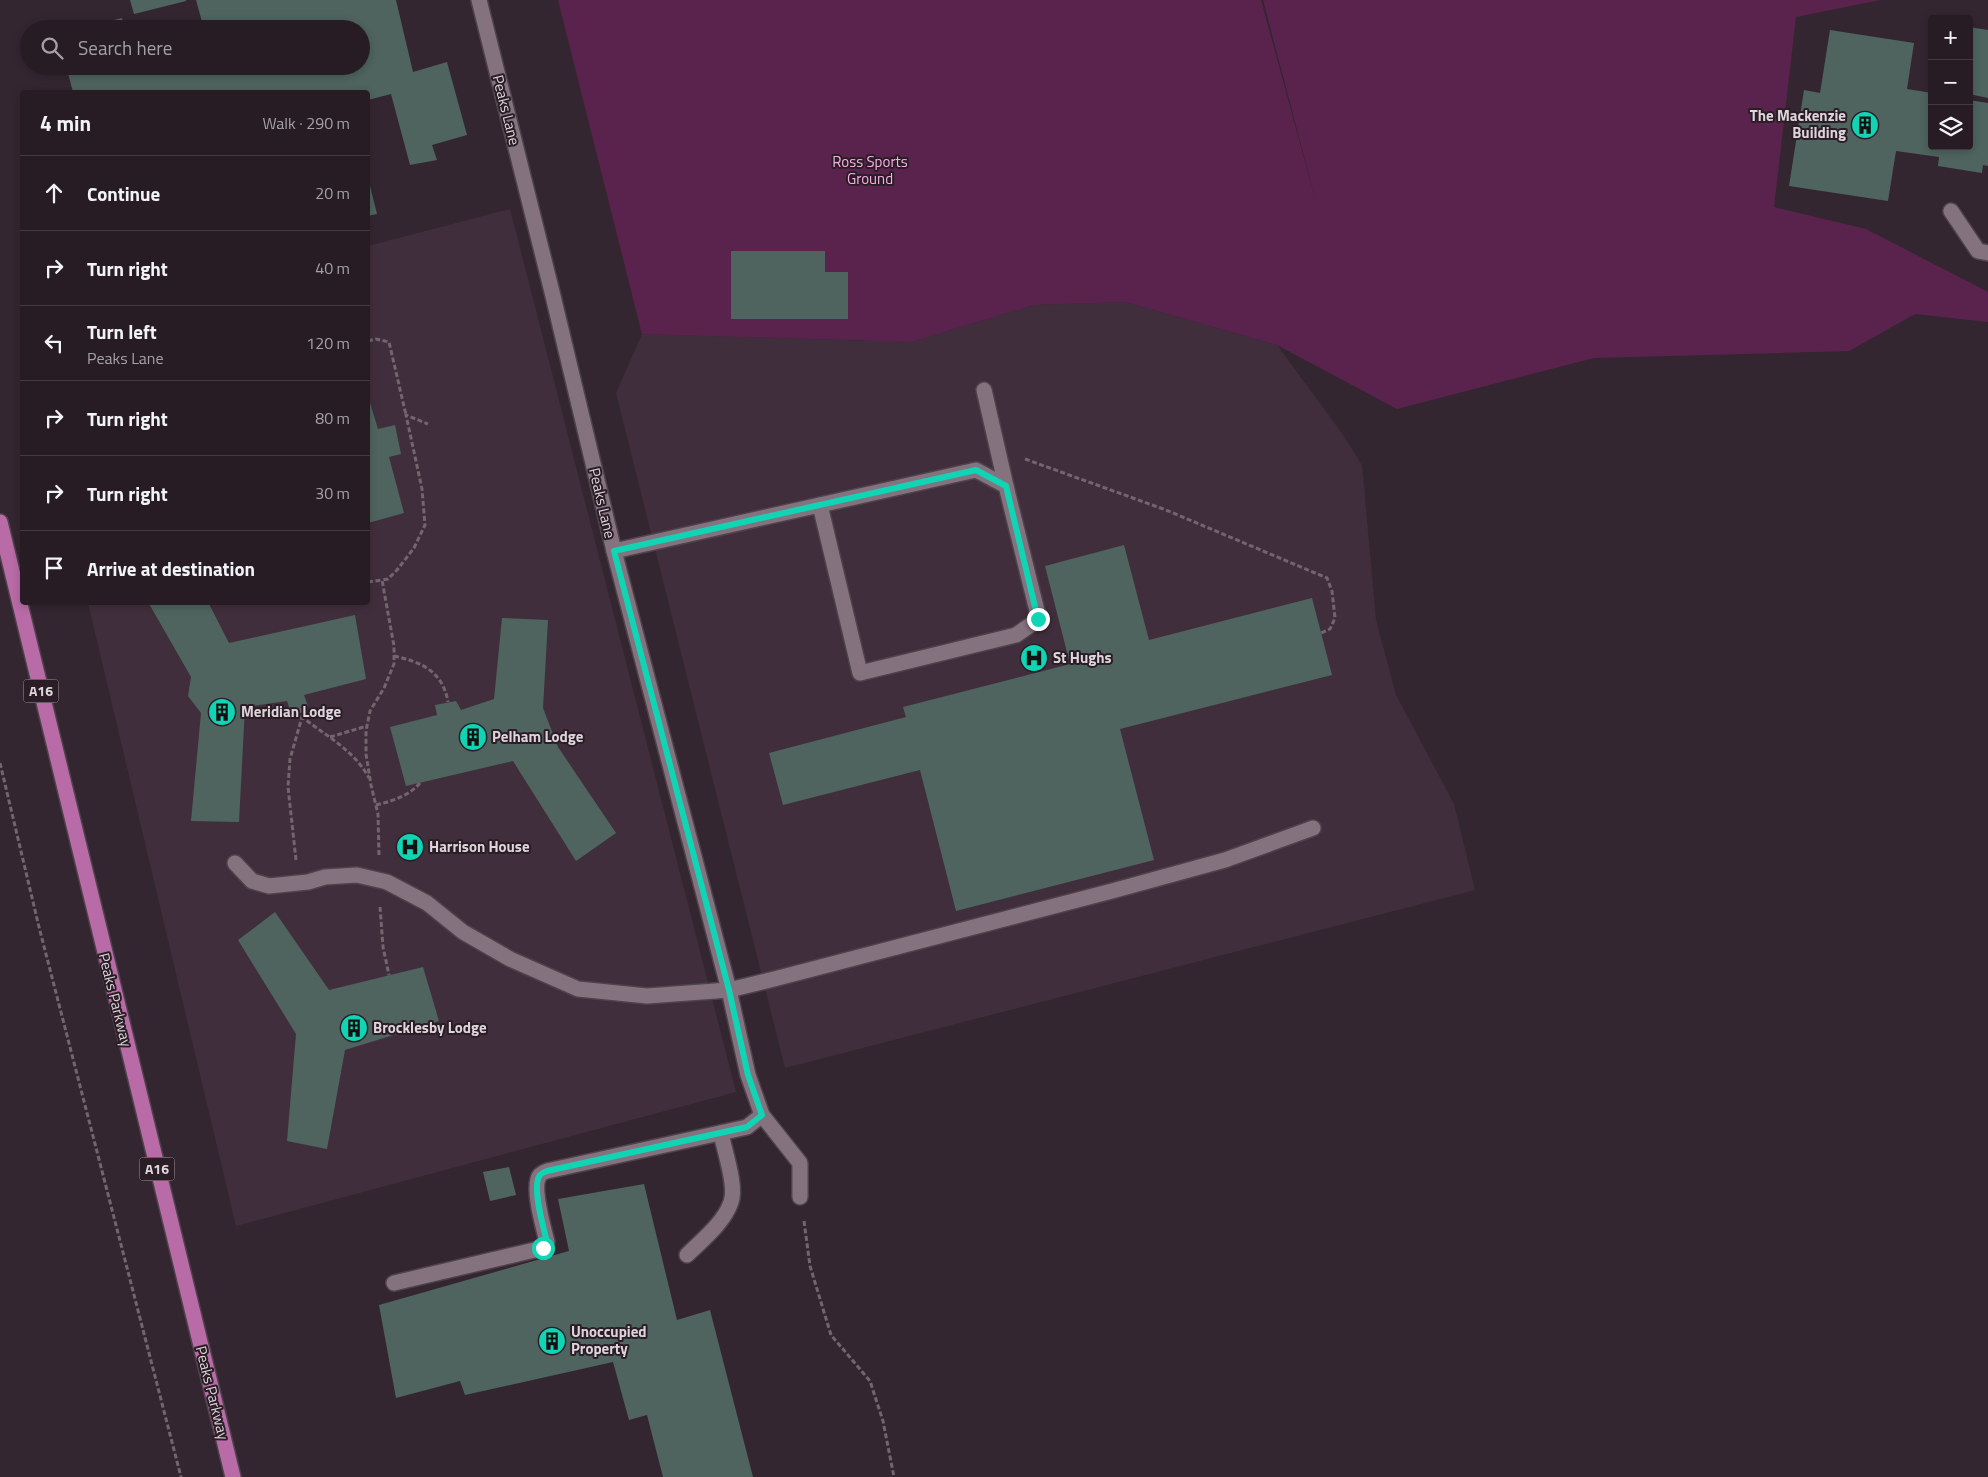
<!DOCTYPE html>
<html lang="en">
<head>
<meta charset="utf-8">
<style>
	:root { --surface:#271c24; --page:#2f252c; --text:#f1f3f6; --muted:#a4a1a6; --line:#433a41 }
	body { margin:0; font-family:"Titillium Web",sans-serif; background:var(--page); color:var(--text) }
	.controls { position:absolute; right:15px; top:15px; display:grid; overflow:hidden; border-radius:5px; box-shadow:0 2px 8px #0003 }
	.controls button { width:45px; height:45px; display:grid; place-items:center; padding:0; border:0; border-bottom:1px solid var(--line); background:var(--surface); color:var(--text); font:25px sans-serif }
	.stop { position:absolute; width:15px; height:15px; margin:-11px; border:4px solid #10d5b4; border-radius:50%; background:#fff }
	.stop.end { background:#10d5b4; border-color:#fff; box-shadow:0 1px 5px #0008 }
	.list { margin:0; padding:0; list-style:none }
	h2 { display:flex; justify-content:space-between; align-items:center; height:65px; margin:0; padding:0 20px; font-size:21px }
	h2 small { font-size:16px; font-weight:400; color:var(--muted) }
	.list li { display:grid; grid-template-columns:32px 1fr auto; gap:15px; align-items:center; box-sizing:border-box; height:75px; padding:0 20px; border-top:1px solid var(--line) }
	.list b { display:block; font-size:19px; white-space:nowrap }
	.list p { margin:0; font-size:16px; white-space:nowrap; color:var(--muted) }
	.list em { font-size:16px; font-style:normal; color:var(--muted) }
	.icon { flex:none; width:28px; height:28px; fill:none; stroke:currentColor; stroke-width:2; stroke-linecap:round; stroke-linejoin:round }
	.map { position:relative; flex:none; width:1988px; height:1477px; overflow:hidden }
	.search { position:absolute; background:var(--surface); box-shadow:0 2px 8px #0003; left:20px; top:20px; width:350px; height:55px; display:flex; align-items:center; gap:12px; box-sizing:border-box; padding:0 18px; border-radius:28px; color:var(--muted); font-size:19px }
	.panel { position:absolute; background:var(--surface); box-shadow:0 2px 8px #0003; left:20px; top:90px; width:350px; height:515px; border-radius:5px }
	.map>svg:first-child { display:block }
	.built { fill:#412e3c }
	.green { fill:#5a234e }
	.building { fill:#4f645e }
	.lines { fill:none; stroke-linecap:round; stroke-linejoin:round }
	.service-casing { stroke:#4e424b; stroke-width:18 }
	.minor-casing { stroke:#4e424b; stroke-width:18 }
	.trunk-casing { stroke:#4e424b; stroke-width:18 }
	.path { stroke:#72656e; stroke-width:3; stroke-dasharray:5 2.5; stroke-linecap:butt }
	.service { stroke:#84737f; stroke-width:15 }
	.minor { stroke:#84737f; stroke-width:15 }
	.trunk { stroke:#b86ba6; stroke-width:15 }
	.route { stroke:#10d5b4; stroke-width:6 }
	.labels { text-anchor:middle; stroke-width:4; stroke-linejoin:round; paint-order:stroke }
	.shield { fill:#2a1d26; stroke:#a89ea5; stroke-width:1 }
	.shield-label { font-size:14px; font-weight:bold; fill:#ded5db }
	.street-label { font-size:15px; fill:#ded5db; stroke:#2a1d26 }
	.poi-label { font-size:15px; font-weight:bold; fill:#ded5db; stroke:#2a1d26; text-anchor:start }
	.park-label { font-size:15px; fill:#fbaee6; stroke:#2a1d26 }
</style>
</head>
<body>
<div class="map">
<svg width="1988" height="1477" viewBox="0 0 1988 1477">
	<rect width="100%" height="100%" fill="#342630"/>
	<!-- built -->
	<g class="built">
		<path d="M510,209L736,1092L236,1226L88,603L368,602V246Z"/>
		<path d="M1125,302L1277,345L1341,432L1362,465L1376,620L1396,695L1454,804L1475,890L785,1068L616,393L642,334L911,342L1034,305Z"/>
	</g>
	<!-- green -->
	<path class="green" d="M558,0H1261L1319,213L1263,0H1880L1796,17L1774,207L1866,229L1988,292V322L1915,314L1849,351L1594,358L1397,409L1277,345L1125,302L1034,305L911,342L642,334Z"/>
	<!-- building -->
	<g class="building">
		<path d="M130,0H186V1L134,14Z"/>
		<path d="M196,0H396L413,72L447,62L467,135L432,145L437,160L410,165L391,94L368,100V92H73L66,66H361V29H204Z"/>
		<path d="M122,18L125,29H82V28Z"/>
		<path d="M1969,27L1988,30V98L1969,94Z"/>
		<path d="M1830,30L1914,43L1907,89L1932,93V146H1969V100L1988,103V166L1983,165L1982,173L1938,166L1939,157L1896,151L1888,201L1789,186L1804,90L1820,93Z"/>
		<path d="M368,178L377,214L368,216Z"/>
		<path d="M731,251H825V272H848V319H731Z"/>
		<path d="M368,396L378,429L395,425L401,454L389,457L404,513L368,523Z"/>
		<path d="M1124,545L1149,640L1312,598L1332,675L1120,729L1154,860L956,911L920,770L783,805L769,753L906,717L903,707L1070,664L1045,566Z"/>
		<path d="M148,602H208L229,643L355,615L366,679L304,695L308,706L290,710L287,701L245,707L239,822L191,821L201,713L188,696L191,677Z"/>
		<path d="M502,618L548,620L543,708L558,747L616,833L576,861L513,761L406,786L390,727L437,715L435,705L456,701L461,710L494,699Z"/>
		<path d="M275,912L329,990L423,967L439,1021L345,1050L327,1149L287,1141L296,1034L238,940Z"/>
		<path d="M509,1167L516,1195L490,1201L483,1172Z"/>
		<path d="M644,1184L677,1320L710,1310L753,1477H663L647,1415L629,1420L613,1362L465,1395L460,1381L396,1398L379,1305L569,1251L558,1199Z"/>
	</g>
	<g class="lines">
		<!-- service casing -->
		<g class="service-casing">
			<g id="service">
				<path d="M1951,211L1978,251L1988,253"/>
				<path d="M984,390L1006,486"/>
				<path d="M614,551L976,470L1006,486L1039,619L1016,635L860,673L820,505"/>
				<path d="M235,863L252,881L269,886L308,882L325,877L357,875L387,882L427,903L463,932L510,959L578,989L647,996L729,990L778,978L1112,891L1225,860L1313,828"/>
				<path d="M687,1255C702,1240 724,1223 731,1202C737,1186 724,1150 721,1133"/>
				<path d="M394,1283L543,1248L547,1242C544,1229 531,1186 540,1175C542,1173 544,1172 547,1171L747,1127L762,1115"/>
			</g>
		</g>
		<!-- minor casing -->
		<g class="minor-casing">
			<path id="minor" d="M479,0L553,296L614,551L729,990L748,1075L762,1115L800,1163V1197"/>
		</g>
		<!-- trunk casing -->
		<g class="trunk-casing">
			<path id="trunk" d="M0,522L233,1477"/>
		</g>
		<!-- path -->
		<g class="path">
			<path d="M368,341L376,339L389,342L406,415"/>
			<path d="M1025,459L1166,510L1327,578L1332,591L1335,618L1330,629L1321,633"/>
			<path d="M368,582L382,580"/>
			<path d="M394,656C422,662 443,672 448,702"/>
			<path d="M300,708L302,717C326,736 354,750 369,778"/>
			<path d="M330,737L367,726"/>
			<path d="M0,763L39,927L181,1477"/>
			<path d="M376,805C392,801 409,796 420,783"/>
			<path d="M379,855L378,814L371,785L366,754V731L370,711L384,688L394,664V646L382,580L388,579L397,570L414,548L425,525L422,489L406,415L428,424"/>
			<path d="M296,860L288,787L290,759L302,717"/>
			<path d="M380,907L383,947L389,975"/>
			<path d="M804,1221L810,1266L831,1335L870,1381L883,1421L894,1477"/>
		</g>
		<!-- service -->
		<use href="#service" class="service"/>
		<!-- minor -->
		<use href="#minor" class="minor"/>
		<!-- trunk -->
		<use href="#trunk" class="trunk"/>
	</g>
	<g class="lines">
		<!-- route -->
		<path class="route" d="M543,1248L547,1242C544,1229 531,1186 540,1175C542,1173 544,1172 547,1171L747,1127L762,1115L748,1075L729,990L614,551L976,470L1006,486L1038,619"/>
	</g>
	<!-- icons -->
	<defs>
		<g id="building-disc" transform="scale(1.4375)"><circle r="9.5" fill="#10d5b4" stroke="#2a1d26"/><path d="M-4-6H4V6H1V3H-1V6H-4ZM-2.5-4.3h1.7v1.8h-1.7ZM.8-4.3h1.7v1.8H.8ZM-2.5-1h1.7V.8h-1.7ZM.8-1h1.7V.8H.8Z" fill="#111"/></g>
		<g id="hospital-disc" transform="scale(1.4375)"><circle r="9.5" fill="#10d5b4" stroke="#2a1d26"/><path d="M-5-5h3v3.5h4V-5h3V5h-3V1.5h-4V5h-3Z" fill="#111"/></g>
	</defs>
	<g fill-rule="evenodd">
		<use href="#building-disc" x="1865" y="125"/>
		<use href="#hospital-disc" x="1034" y="658"/>
		<use href="#building-disc" x="222" y="712"/>
		<use href="#building-disc" x="473" y="737"/>
		<use href="#hospital-disc" x="410" y="847"/>
		<use href="#building-disc" x="354" y="1028"/>
		<use href="#building-disc" x="552" y="1341"/>
	</g>
	<g class="labels">
		<!-- shield labels -->
		<g class="shield">
			<rect x="23.5" y="679.5" width="35" height="23" rx="4"/>
			<rect x="139.5" y="1157.5" width="35" height="23" rx="4"/>
		</g>
		<g class="shield-label">
			<text x="41" y="696">A16</text>
			<text x="157" y="1174">A16</text>
		</g>
		<!-- street labels -->
		<g class="street-label">
			<text transform="translate(506 110) rotate(76)" y="5">Peaks Lane</text>
			<text transform="translate(602 503) rotate(77)" y="5">Peaks Lane</text>
			<text transform="translate(115 1000) rotate(76)" y="5">Peaks Parkway</text>
			<text transform="translate(212 1393) rotate(76)" y="5">Peaks Parkway</text>
		</g>
		<!-- poi labels -->
		<g class="poi-label">
			<text x="1846" y="121" text-anchor="end">The Mackenzie<tspan x="1846" dy="17">Building</tspan></text>
			<text x="1053" y="663">St Hughs</text>
			<text x="241" y="717">Meridian Lodge</text>
			<text x="492" y="742">Pelham Lodge</text>
			<text x="429" y="852">Harrison House</text>
			<text x="373" y="1033">Brocklesby Lodge</text>
			<text x="571" y="1337">Unoccupied<tspan x="571" dy="17">Property</tspan></text>
		</g>
		<!-- park labels -->
		<g class="park-label">
			<text x="870" y="167">Ross Sports<tspan x="870" dy="17">Ground</tspan></text>
		</g>
	</g>
</svg>
<div class="controls">
<button>+</button>
<button>−</button>
<button><svg class="icon" aria-label="layers" viewBox="0 0 24 24"><path d="M12 4l9 5-9 5-9-5zM3 14l9 5 9-5"/></svg></button>
</div>
<div class="stop" style="left:543px;top:1248px"></div>
<div class="stop end" style="left:1038px;top:619px"></div>
<div class="search"><svg class="icon" aria-label="search" viewBox="0 0 24 24"><circle cx="10" cy="10" r="6"/><path d="M15 15l6 6"/></svg>Search here</div>
<section class="panel">
<h2>4 min<small>Walk · 290 m</small></h2>
<ul class="list">
<li><svg class="icon" aria-label="ahead" viewBox="0 0 24 24"><path d="M12 20V5M6 11l6-6 6 6"/></svg><div><b>Continue</b></div><em>20 m</em></li>
<li><svg class="icon" aria-label="right" viewBox="0 0 24 24"><path d="M7 20v-9h11M14 6l5 5-5 5"/></svg><div><b>Turn right</b></div><em>40 m</em></li>
<li><svg class="icon" aria-label="left" viewBox="0 0 24 24"><path d="M17 20v-9H6M10 6l-5 5 5 5"/></svg><div><b>Turn left</b><p>Peaks Lane</p></div><em>120 m</em></li>
<li><svg class="icon" aria-label="right" viewBox="0 0 24 24"><path d="M7 20v-9h11M14 6l5 5-5 5"/></svg><div><b>Turn right</b></div><em>80 m</em></li>
<li><svg class="icon" aria-label="right" viewBox="0 0 24 24"><path d="M7 20v-9h11M14 6l5 5-5 5"/></svg><div><b>Turn right</b></div><em>30 m</em></li>
<li><svg class="icon" aria-label="arrive" viewBox="0 0 24 24"><path d="M6 21V4h12l-3 4 3 4H6"/></svg><div><b>Arrive at destination</b></div></li>
</ul>
</section>
</div>
</body>
</html>
